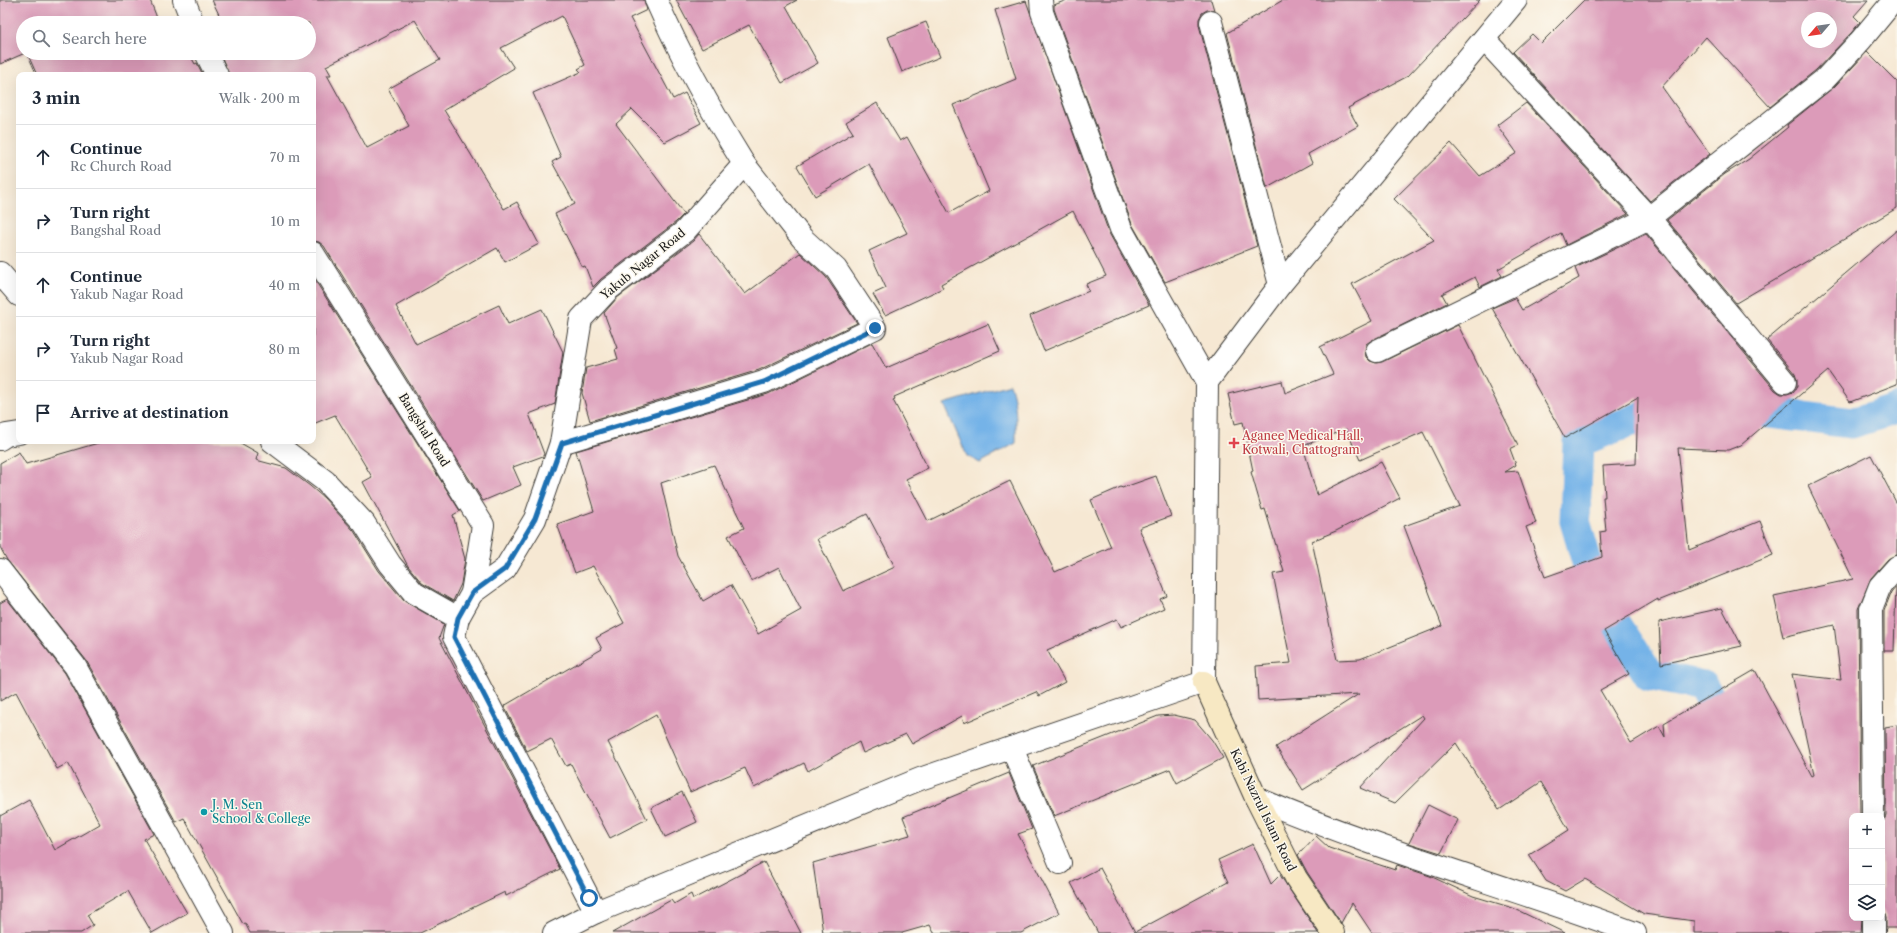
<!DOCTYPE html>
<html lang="en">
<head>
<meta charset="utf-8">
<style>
	:root { --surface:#fff; --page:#f6f6f7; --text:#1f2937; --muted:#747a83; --line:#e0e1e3 }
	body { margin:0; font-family:"Libre Caslon Text",serif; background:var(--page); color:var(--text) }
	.controls { position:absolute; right:12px; bottom:12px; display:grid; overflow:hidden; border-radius:8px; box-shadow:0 4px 16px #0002 }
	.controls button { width:36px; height:36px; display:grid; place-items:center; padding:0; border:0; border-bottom:1px solid var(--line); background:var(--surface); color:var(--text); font:20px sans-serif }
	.compass { position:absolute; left:1801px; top:12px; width:36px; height:36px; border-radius:50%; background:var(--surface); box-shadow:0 4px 16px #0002; rotate:241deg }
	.stop { position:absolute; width:12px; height:12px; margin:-9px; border:3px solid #1f6fb2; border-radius:50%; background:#fff }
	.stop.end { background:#1f6fb2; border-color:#fff; box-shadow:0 1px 4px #0008 }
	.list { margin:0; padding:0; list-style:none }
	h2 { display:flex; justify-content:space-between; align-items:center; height:52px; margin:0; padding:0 16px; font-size:17px }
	h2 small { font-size:13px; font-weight:400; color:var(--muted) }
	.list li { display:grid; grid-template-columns:26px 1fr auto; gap:12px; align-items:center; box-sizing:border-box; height:64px; padding:0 16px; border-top:1px solid var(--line) }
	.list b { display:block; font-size:15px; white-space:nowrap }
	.list p { margin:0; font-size:13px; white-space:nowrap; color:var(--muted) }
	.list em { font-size:13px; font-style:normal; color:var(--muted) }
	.icon { flex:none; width:22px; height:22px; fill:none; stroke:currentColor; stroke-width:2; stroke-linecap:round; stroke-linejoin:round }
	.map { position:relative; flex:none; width:1897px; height:933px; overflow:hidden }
	.search { position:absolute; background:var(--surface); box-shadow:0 4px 16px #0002; left:16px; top:16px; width:300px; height:44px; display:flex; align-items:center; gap:10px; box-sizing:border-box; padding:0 14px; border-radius:22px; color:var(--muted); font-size:15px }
	.panel { position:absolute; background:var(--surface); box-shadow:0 4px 16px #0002; left:16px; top:72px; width:300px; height:372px; border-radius:8px }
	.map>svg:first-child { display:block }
	.water { fill:#75b3e8; stroke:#486882 }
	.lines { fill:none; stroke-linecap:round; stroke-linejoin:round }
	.canal { stroke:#75b3e8; stroke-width:31 }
	.building { fill:#dc9bb9; fill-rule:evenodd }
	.minor-casing { stroke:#3d3b37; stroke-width:24 }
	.tertiary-casing { stroke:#3d3b37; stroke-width:24 }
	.secondary-casing { stroke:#3d3b37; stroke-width:24 }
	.minor { stroke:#fff; stroke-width:22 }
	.tertiary { stroke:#fff; stroke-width:22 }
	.secondary { stroke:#f7e8c3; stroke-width:22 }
	.route { stroke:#1f6fb2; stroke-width:5 }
	.health-dot { fill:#e0444e; stroke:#fbf7ec; stroke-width:1.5 }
	.culture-dot { fill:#0f9aa8; stroke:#fbf7ec; stroke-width:1.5 }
	.labels { text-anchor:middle; stroke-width:3; stroke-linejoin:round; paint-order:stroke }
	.street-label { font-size:12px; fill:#1c1c1c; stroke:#fbf7ec }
	.health-label { font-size:12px; fill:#be3a42; stroke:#fbf7ec; text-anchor:start }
	.culture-label { font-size:12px; fill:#0d838f; stroke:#fbf7ec; text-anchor:start }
</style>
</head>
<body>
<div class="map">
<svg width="1897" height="933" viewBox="0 0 1897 933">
	<rect width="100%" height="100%" fill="#fbf7ec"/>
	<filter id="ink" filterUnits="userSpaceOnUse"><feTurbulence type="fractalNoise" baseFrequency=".025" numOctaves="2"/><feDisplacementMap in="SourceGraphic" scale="8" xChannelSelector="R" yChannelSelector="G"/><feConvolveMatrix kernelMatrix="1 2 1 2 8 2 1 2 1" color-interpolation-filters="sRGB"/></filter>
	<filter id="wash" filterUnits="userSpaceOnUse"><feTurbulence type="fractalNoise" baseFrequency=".012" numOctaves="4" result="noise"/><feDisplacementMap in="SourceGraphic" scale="16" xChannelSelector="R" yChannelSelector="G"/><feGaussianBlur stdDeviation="0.9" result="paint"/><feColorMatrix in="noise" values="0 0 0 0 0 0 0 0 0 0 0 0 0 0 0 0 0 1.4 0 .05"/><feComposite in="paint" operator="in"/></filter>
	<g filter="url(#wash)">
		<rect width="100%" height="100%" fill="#f6e8d3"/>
		<!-- water -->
		<path class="water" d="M1010,384C1017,403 1016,423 1016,443L980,463L967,456L944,404Z"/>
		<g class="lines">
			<!-- canal -->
			<g class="canal">
				<path d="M1735,412L1754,411L1852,423L1897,409"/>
				<path d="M1678,415L1644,416L1578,442L1575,521L1596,593L1649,675L1703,686L1730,734"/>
			</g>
		</g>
		<g id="blocks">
			<!-- building -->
			<g class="building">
				<path d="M0,0H150L159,23H23V53H25L0,64Z"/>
				<path d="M212,0H644L647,10L630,18L673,99L685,93L701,123L665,142L632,109L616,124L684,214L676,222L601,279L593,287L585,266L582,267L555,214L575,204L552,162L561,157L533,93L581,72L578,69L585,65L562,16L501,48L514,68L444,110L504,209L517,202L539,244L505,262L497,248L396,306L416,344L499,305L508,324L542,309L563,352L555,404L529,414L544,454L543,456L513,467L521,485L483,501L324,246L319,242L313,241V75H229L220,53H309V23H223ZM415,20L440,60L388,89L409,126L367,148L327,75H331L326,66Z"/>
				<path d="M676,0H797L786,6L818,63L782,83L749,25L702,49Z"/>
				<path d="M1067,0H1211L1214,10H1207L1202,13L1199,19V25L1257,246L1165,282L1132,224L1054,9V5Z"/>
				<path d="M1283,0H1480L1408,76L1348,108L1358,126L1308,154L1312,163L1267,188L1227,33Z"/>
				<path d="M1584,0H1868L1854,16L1860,22L1852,32L1816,70L1770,107L1706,37L1662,87L1710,154L1650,201L1513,52L1532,34L1541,43ZM1807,18H1831V42H1807Z"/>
				<path d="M1026,1L1109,233L1149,305L1044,351L1030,316L1089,291L1086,284L1106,276L1073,211L941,284L943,288L885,315L873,294L886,288L869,251L907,233L869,164L815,196L797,166L853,133L846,122L877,103L900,141L907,137L949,213L989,191L953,105L1016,79L995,10Z"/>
				<path d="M926,22L940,57L902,72L888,37Z"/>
				<path d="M1867,52L1897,82V208L1736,303L1667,220L1725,174L1749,159L1788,127L1787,125L1834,87Z"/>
				<path d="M27,53H189L195,64L197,63L203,75H37Z"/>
				<path d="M1526,103L1628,214L1566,245L1561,233L1498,269L1502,276L1480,287L1475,277L1442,294L1447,303L1372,340L1366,344L1365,351L1366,357L1370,361L1376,363L1382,362L1458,325L1518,445L1510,449L1516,465L1505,472L1518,471L1536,523L1526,527L1545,577L1602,557L1600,532L1606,531L1603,497H1605L1603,466L1636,464L1638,397L1565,438L1492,308L1515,298L1522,310L1579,278L1575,268L1646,234L1775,390L1781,394H1787L1793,392L1797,387V380L1795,374L1767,340L1897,230V384L1850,402L1828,371L1741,445L1728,450L1678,448L1689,550L1760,521L1773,555L1658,601V599L1604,631L1629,674L1600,690L1631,743L1659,726L1665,737L1664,723L1755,670L1812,776L1814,775L1792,674L1841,680L1834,625L1783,637L1774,596L1853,579L1808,486L1871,455L1897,504V555L1888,559L1871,578L1858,609L1860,816H1852V918H1862L1861,933H1694V921L1644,914L1585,879L1565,891L1546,881L1529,855L1569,830L1541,782L1499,810L1456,743L1395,803L1360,788L1424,718L1422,715L1303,790L1276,747L1359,694L1258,700L1256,666L1291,663L1273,574L1284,572L1265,509L1262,510L1251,472L1253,471L1243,422L1235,424L1228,394L1282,381L1285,393L1333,374L1320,347L1372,321L1352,284L1434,240L1394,199L1451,143L1480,176L1517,153L1497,125ZM1346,429L1360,460L1423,432L1460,506L1404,526L1442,626L1360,659L1337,660L1312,541L1336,531L1400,498L1381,462L1317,495L1303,446Z"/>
				<path d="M699,234L745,294L800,253L826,277L857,323L759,370L590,421L582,393L586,368L618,359L615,349L617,348L604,313L617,298L693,241Z"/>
				<path d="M313,277L460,511L453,515L465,559L461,584L453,601L422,583L408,566L363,482L372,477L335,415L313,424Z"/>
				<path d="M988,324L1000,351L894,397L895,399L893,400L928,468L906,479L928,521L1010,481L1055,572L1111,547L1091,500L1121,487L1122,488L1156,476L1171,516L1139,528L1167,596L1160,599L1164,608L1121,627L1117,619L1047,650L1065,682L1039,696L1036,692L964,723L962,716L912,744L906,734L863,753L859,742L808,771L804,763L754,788L745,768L690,792L656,715L608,742L647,819L610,838L571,764L566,766L551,739L527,751L504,706L602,649L596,638L624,623L593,566L575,573L557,524L594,511L576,451L768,394L872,343L886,368ZM714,465L744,528L728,536L751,581L779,567L801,610L758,634L731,585L703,601L678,556L661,483ZM867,514L895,567L843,591L817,539Z"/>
				<path d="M105,441H237L258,453L256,460L286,468L310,486L324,498L354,531L379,571L404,601L444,624L439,638L560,869L506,896L505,892L420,933H250L245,923L243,924L184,818L176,822L86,660L7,560L0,547V463L19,452L26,464Z"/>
				<path d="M1896,587L1894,651H1884V611L1891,593Z"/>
				<path d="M7,599L65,673L154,834L144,839L187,913L152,933L128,891L87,915L93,925L81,933H0V816L29,800L55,850L100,824L68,763L57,769L16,692L0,701V603Z"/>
				<path d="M1722,608L1742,646L1661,664L1659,622Z"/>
				<path d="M1174,715L1195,720L1212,740L1223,758L1177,783L1170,769L1054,816L1033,766L1158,716Z"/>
				<path d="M1897,725V928H1886V918L1882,909V824L1886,816L1885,727Z"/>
				<path d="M1009,773L1032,829L1018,834L1059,913L1021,933H934L930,925L902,933H823L813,863L910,835L903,817Z"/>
				<path d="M682,792L697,822L665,837L651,808Z"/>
				<path d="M1428,805L1458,820L1441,853L1409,843Z"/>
				<path d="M1316,836L1329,848L1395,870L1397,865L1430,876L1473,896L1513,908L1565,933H1372L1352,903L1341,923L1307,872L1298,855Z"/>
				<path d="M1253,844L1271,884L1280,875L1318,933H1098L1071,883L1100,868L1135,932L1228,882L1218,860Z"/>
				<path d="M764,862L801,933H612L671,900L674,904L691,894L693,899Z"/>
			</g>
		</g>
	</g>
	<g filter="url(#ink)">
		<use href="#blocks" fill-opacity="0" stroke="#3d3b37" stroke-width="1"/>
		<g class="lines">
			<!-- minor casing -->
			<g class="minor-casing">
				<g id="minor">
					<path d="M184,0L193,23"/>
					<path d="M1041,0L1042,12L1121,229L1207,382"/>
					<path d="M1211,22L1280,285"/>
					<path d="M1484,39L1649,218L1785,382"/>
					<path d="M206,53L217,75"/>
					<path d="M313,253L483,525L472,593L458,618L454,637L596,912"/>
					<path d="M0,273L19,295"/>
					<path d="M1377,351L1649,218L1825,79L1861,40L1894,0"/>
					<path d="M0,439L6,435L19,433"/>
					<path d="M272,441L325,481L364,523L390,564L414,593L458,618"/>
					<path d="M561,443L764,382L875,328L836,269L802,238L744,164"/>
					<path d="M0,570L75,666L223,933"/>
					<path d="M472,593L505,569L535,519L561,443L581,319L609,289L685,231L744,164C711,111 681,57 656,0"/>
					<path d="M1012,748L1060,863"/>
					<path d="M1256,798C1379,851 1509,886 1635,933"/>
					<path d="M1873,816L1871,609L1880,586L1897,567"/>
					<path d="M1874,918V933"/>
				</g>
			</g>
			<!-- tertiary casing -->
			<g class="tertiary-casing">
				<path id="tertiary" d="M554,933L596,912L920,779L1204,682L1207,382L1280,285L1516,0"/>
			</g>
			<!-- secondary casing -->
			<g class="secondary-casing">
				<path id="secondary" d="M1204,682L1256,798L1296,878L1333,933"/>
			</g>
			<!-- minor -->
			<use href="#minor" class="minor"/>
			<!-- tertiary -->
			<use href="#tertiary" class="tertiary"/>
			<!-- secondary -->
			<use href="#secondary" class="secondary"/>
		</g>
	</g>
	<g class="lines" filter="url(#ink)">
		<!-- route -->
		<path class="route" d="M589,898L454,637L458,618L472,593L505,569L535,519L562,443L764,382L875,328"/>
	</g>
	<!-- markers -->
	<path class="health-dot" d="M1232 437h4v4h4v4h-4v4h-4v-4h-4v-4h4z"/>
	<circle class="culture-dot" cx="204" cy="812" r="4"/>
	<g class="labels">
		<!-- street labels -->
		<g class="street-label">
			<text transform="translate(643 264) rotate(-39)" y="4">Yakub Nagar Road</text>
			<text transform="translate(424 430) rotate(58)" y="4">Bangshal Road</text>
			<text transform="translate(1263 810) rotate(64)" y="4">Kabi Nazrul Islam Road</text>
		</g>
		<!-- health labels -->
		<g class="health-label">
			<text x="1242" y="440">Aganee Medical Hall,<tspan x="1242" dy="14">Kotwali, Chattogram</tspan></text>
		</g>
		<!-- culture labels -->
		<g class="culture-label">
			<text x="212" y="809">J. M. Sen<tspan x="212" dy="14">School &amp; College</tspan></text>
		</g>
	</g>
</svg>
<div class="controls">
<button>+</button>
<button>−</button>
<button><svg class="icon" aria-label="layers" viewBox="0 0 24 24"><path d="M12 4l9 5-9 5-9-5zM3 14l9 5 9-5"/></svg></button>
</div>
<svg class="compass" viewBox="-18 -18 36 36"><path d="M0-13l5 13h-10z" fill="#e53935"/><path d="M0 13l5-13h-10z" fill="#747a83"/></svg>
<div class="stop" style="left:589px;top:898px"></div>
<div class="stop end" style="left:875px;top:328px"></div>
<div class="search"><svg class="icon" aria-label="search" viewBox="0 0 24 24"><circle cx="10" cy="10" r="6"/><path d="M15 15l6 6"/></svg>Search here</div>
<section class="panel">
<h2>3 min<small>Walk · 200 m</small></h2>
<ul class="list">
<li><svg class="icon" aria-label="ahead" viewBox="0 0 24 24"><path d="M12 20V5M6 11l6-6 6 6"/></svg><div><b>Continue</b><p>Rc Church Road</p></div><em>70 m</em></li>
<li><svg class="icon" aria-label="right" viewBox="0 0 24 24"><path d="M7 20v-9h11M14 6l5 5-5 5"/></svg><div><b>Turn right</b><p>Bangshal Road</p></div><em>10 m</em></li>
<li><svg class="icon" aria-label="ahead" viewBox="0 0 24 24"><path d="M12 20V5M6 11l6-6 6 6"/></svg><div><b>Continue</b><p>Yakub Nagar Road</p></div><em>40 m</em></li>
<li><svg class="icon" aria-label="right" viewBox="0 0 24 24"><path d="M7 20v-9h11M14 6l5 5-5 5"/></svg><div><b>Turn right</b><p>Yakub Nagar Road</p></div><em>80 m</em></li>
<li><svg class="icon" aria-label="arrive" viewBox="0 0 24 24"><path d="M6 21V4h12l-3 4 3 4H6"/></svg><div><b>Arrive at destination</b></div></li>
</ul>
</section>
</div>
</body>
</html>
